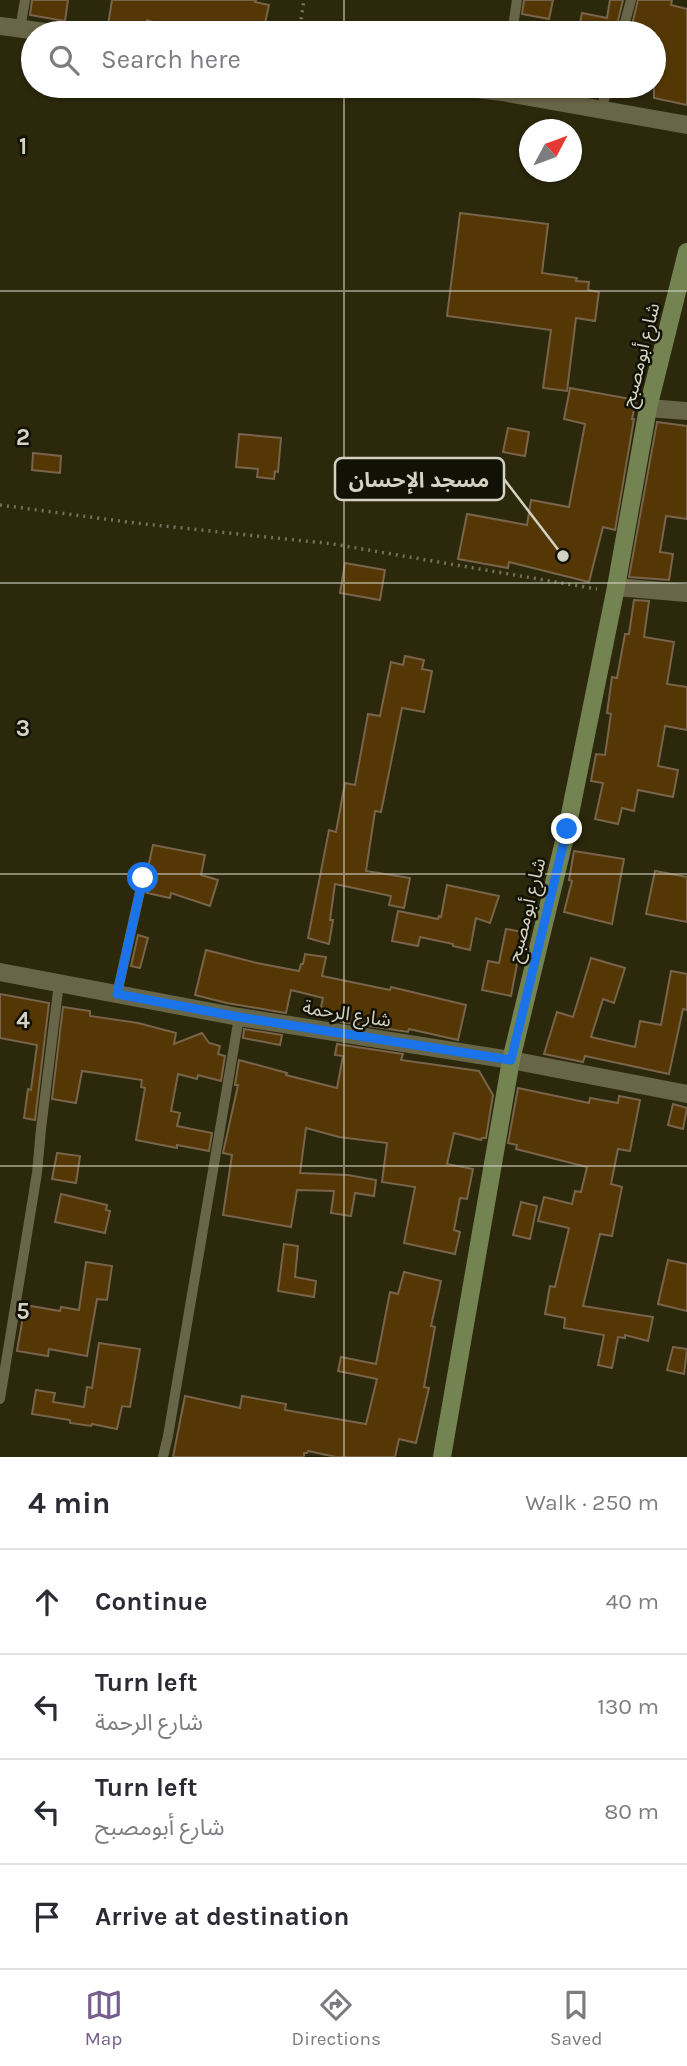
<!DOCTYPE html>
<html lang="en">
<head>
<meta charset="utf-8">
<style>
	:root { --surface:#fff; --page:#f7f7f7; --text:#2b2b33; --muted:#7c7c81; --line:#e1e1e2; --accent:#775e8d }
	body { margin:0; font-family:Karla,"Noto Sans Arabic",sans-serif; background:var(--page); color:var(--text) }
	.compass { position:absolute; left:519px; top:119px; width:63px; height:63px; border-radius:50%; background:var(--surface); box-shadow:0 2px 5px #0004; rotate:49deg }
	.stop { position:absolute; width:21px; height:21px; margin:-16px; border:5px solid #1a73e8; border-radius:50%; background:#fff }
	.stop.end { background:#1a73e8; border-color:#fff; box-shadow:0 2px 7px #0008 }
	.list { margin:0; padding:0; list-style:none }
	h2 { display:flex; justify-content:space-between; align-items:center; height:91px; margin:0; padding:0 28px; font-size:30px }
	h2 small { font-size:23px; font-weight:400; color:var(--muted) }
	.list li { display:grid; grid-template-columns:46px 1fr auto; gap:21px; align-items:center; box-sizing:border-box; height:105px; padding:0 28px; border-top:2px solid var(--line) }
	.list b { display:block; font-size:26px; white-space:nowrap }
	.list p { margin:0; font-size:23px; white-space:nowrap; color:var(--muted) }
	.list em { font-size:23px; font-style:normal; color:var(--muted) }
	.icon { flex:none; width:38px; height:38px; fill:none; stroke:currentColor; stroke-width:2; stroke-linecap:round; stroke-linejoin:round }
	.map { position:relative; flex:none; width:687px; height:1457px; overflow:hidden }
	.search { position:absolute; background:var(--surface); box-shadow:0 2px 5px #0004; left:21px; right:21px; top:21px; height:77px; display:flex; align-items:center; gap:18px; box-sizing:border-box; padding:0 24px; border-radius:38px; color:var(--muted); font-size:26px }
	.sheet { height:511px; background:var(--surface) }
	nav { display:flex; justify-content:space-around; align-items:center; box-sizing:border-box; height:98px; border-top:2px solid var(--line); background:var(--surface); font-size:19px; color:var(--muted) }
	nav a { display:grid; justify-items:center; gap:4px }
	nav .on { color:var(--accent) }
	.map>svg:first-child { display:block }
	.building { fill:#553705; stroke:#78644b; stroke-width:2 }
	.lines { fill:none; stroke-linecap:round; stroke-linejoin:round }
	.path { stroke:#74725c; stroke-width:3.5; stroke-dasharray:2 5; stroke-linecap:butt }
	.lane { stroke:#686648; stroke-width:10 }
	.street { stroke:#686648; stroke-width:18 }
	.secondary { stroke:#738352; stroke-width:18 }
	.route { stroke:#1a73e8; stroke-width:9 }
	.grid { fill:none; stroke:#d4d3c3; stroke-width:2; stroke-opacity:0.55 }
	.labels { text-anchor:middle; stroke-width:5; stroke-linejoin:round; paint-order:stroke }
	.street-label { font-size:19px; fill:#d4d3c3; stroke:#121105 }
	.grid-label { font-size:23px; text-anchor:middle; font-weight:bold; fill:#d4d3c3; stroke:#121105; stroke-width:5; stroke-linejoin:round; paint-order:stroke }
	.leader { fill:none; stroke:#d4d3c3; stroke-width:2.5 }
	.callout-dot { fill:#d4d3c3; stroke:#121105; stroke-width:2.5 }
	.callout { fill:#121105; stroke:#d4d3c3; stroke-width:2.5 }
	.callout-label { font-size:21px; text-anchor:middle; font-weight:bold; fill:#d4d3c3 }
</style>
</head>
<body>
<div class="map">
<svg width="687" height="1457" viewBox="0 0 687 1457">
	<rect width="100%" height="100%" fill="#2b280c"/>
	<!-- building -->
	<g class="building">
		<path d="M32,0H68L65,21L30,15Z"/>
		<path d="M112,0H256L255,2L269,5L263,33H188L147,20L145,32L108,25Z"/>
		<path d="M524,0H553L549,19L522,14Z"/>
		<path d="M610,0H623L615,33H578L582,13L607,18Z"/>
		<path d="M638,0H672L671,5L687,9V105L654,98V33H630Z"/>
		<path d="M460,213L548,224L542,273L577,278L576,281L589,282L588,290L599,292L595,321L576,318L567,391L543,388L551,330L447,316Z"/>
		<path d="M570,388L636,400L632,419H634L615,530L603,527L589,582L509,562L508,568L458,559L467,514L527,525L531,500L569,507L585,424L564,419Z"/>
		<path d="M657,422L687,426V519L666,516L660,552L673,554L669,580L629,577Z"/>
		<path d="M508,428L529,432L525,456L503,452Z"/>
		<path d="M239,434L281,438L278,472L275,471L274,479L257,477L258,469L236,467Z"/>
		<path d="M33,453L61,456L60,473L32,470Z"/>
		<path d="M345,563L385,570L380,600L340,593Z"/>
		<path d="M634,600L649,601L644,637L674,642L667,684L687,687V730L665,726L658,766L678,770L673,797L638,790L634,811L622,808L618,824L595,819L603,783L591,781L596,754L605,755L611,714L607,713L612,677L617,678L625,634H629Z"/>
		<path d="M405,656L424,660L422,669L432,671L424,712L402,708L381,812L375,811L366,871L410,878L404,908L389,905L391,896L335,884L330,920H333L329,944L308,938L329,830L336,832L345,783L355,785L368,714L380,716L391,662L403,665Z"/>
		<path d="M153,845L205,855L201,875L218,880L210,906L171,893L170,898L147,893L150,879L147,872Z"/>
		<path d="M574,851L624,859L612,924L564,912L572,881L569,880Z"/>
		<path d="M655,871L687,877V922L646,914Z"/>
		<path d="M447,885L499,896L490,923L476,918L470,950L453,946V944L420,937L418,946L392,941L398,911L438,919L439,916L441,917Z"/>
		<path d="M506,929L523,932L511,996L482,990L488,961L499,963Z"/>
		<path d="M138,935L148,938L140,968L131,966Z"/>
		<path d="M206,950L257,963L299,971L301,964H303L305,954L326,957L322,976L390,990L391,987L466,1005L458,1040L409,1029L408,1032L341,1022L342,1017L320,1012L323,998L291,990L286,1013L227,1003L195,995Z"/>
		<path d="M591,958L625,968L614,1003L603,999L591,1037L635,1047L640,1021L661,1025L671,971L687,974V1010L683,1009L669,1074L585,1056L583,1062L544,1054L557,1012L573,1017Z"/>
		<path d="M0,994L49,1003L35,1120L24,1118L28,1089L31,1090L37,1045L0,1038Z"/>
		<path d="M63,1007L90,1011V1016L138,1023L176,1033L174,1044L202,1033L209,1043L220,1046L218,1054L225,1056L221,1081L198,1075L197,1079L178,1074L171,1111L180,1113L177,1126L212,1133L209,1151L177,1145V1148L136,1140L145,1088L141,1087L142,1080L82,1071L76,1103L52,1099Z"/>
		<path d="M244,1029L282,1035L280,1045L243,1038Z"/>
		<path d="M337,1044L403,1054L401,1060L479,1071L493,1095L486,1138H482L481,1140L454,1133L447,1164L473,1169L467,1199L460,1198L454,1230L460,1232L455,1254L404,1243L415,1187L382,1182L387,1143L339,1137L306,1128L300,1173L348,1175L376,1180L374,1196L355,1193L351,1216L331,1213L334,1191L297,1190L291,1227L223,1215L232,1155L223,1153L238,1085H235L239,1060L287,1073L286,1075L337,1088L343,1056L335,1055Z"/>
		<path d="M518,1088L589,1103L590,1098L618,1103L619,1096L640,1100L630,1151L618,1149L611,1184L622,1187L612,1236L600,1234L583,1306L653,1317L648,1341L625,1335V1338L618,1337L612,1368L598,1365L604,1335L564,1328L565,1318L545,1314L550,1286L555,1287L569,1228L538,1221L544,1197L572,1204L575,1191L581,1192L587,1167L516,1149L517,1145L508,1143Z"/>
		<path d="M673,1104L687,1108L683,1129L668,1125Z"/>
		<path d="M57,1153L80,1156L76,1183L52,1179Z"/>
		<path d="M61,1194L107,1205L106,1210L110,1211L105,1233L55,1222Z"/>
		<path d="M521,1202L537,1206L530,1239L513,1235Z"/>
		<path d="M284,1244L298,1246L295,1277L316,1281L314,1297L278,1291Z"/>
		<path d="M668,1260L687,1264V1311L658,1304Z"/>
		<path d="M86,1262L112,1266L107,1300L97,1299L87,1356L49,1349L48,1356L17,1351L25,1305L60,1311L61,1307L79,1310Z"/>
		<path d="M404,1272L441,1281L431,1326L435,1327L424,1387L429,1388L416,1443L399,1439L395,1457H336L308,1451L307,1453H304V1457H173L185,1396L240,1408L242,1396L286,1404L285,1410L366,1424L377,1379L338,1371L341,1357L376,1364L390,1292L398,1294Z"/>
		<path d="M99,1343L140,1349L130,1407L122,1406L117,1429L92,1424L91,1426L70,1423V1420L32,1414L36,1390L55,1393L53,1402L84,1407L87,1387L92,1388Z"/>
		<path d="M673,1347L687,1349L684,1374L667,1370Z"/>
	</g>
	<g class="lines">
		<!-- path -->
		<g class="path">
			<path d="M299,33L304,0"/>
			<path d="M0,505L135,523L333,544L597,589"/>
		</g>
		<!-- lane -->
		<g class="lane">
			<path d="M20,29L25,0"/>
			<path d="M512,33L517,0"/>
			<path d="M622,33L631,0"/>
			<path d="M601,110L608,86"/>
			<path d="M117,994L143,878"/>
			<path d="M0,1399L37,1173L41,1129L59,983"/>
			<path d="M163,1457L168,1436L239,1017"/>
		</g>
		<!-- street -->
		<g class="street">
			<path d="M0,26L53,33"/>
			<path d="M452,86L502,92L687,125"/>
			<path d="M648,408L687,411"/>
			<path d="M616,587L687,593"/>
			<path d="M0,972L239,1017L511,1060L687,1094"/>
		</g>
		<!-- secondary -->
		<path class="secondary" d="M442,1457L511,1060L567,829L616,587L648,408L687,252"/>
	</g>
	<g class="lines">
		<!-- route -->
		<path class="route" d="M143,878L117,994L239,1017L511,1060L567,829"/>
	</g>
	<!-- grid -->
	<path class="grid" d="M344,0V33M344,86V1457M0,291H687M0,583H687M0,874H687M0,1166H687"/>
	<g class="labels">
		<!-- street labels -->
		<g class="street-label">
			<text transform="translate(640 355) rotate(-76)" y="7">شارع أبومصبح</text>
			<text transform="translate(526 910) rotate(-76)" y="7">شارع أبومصبح</text>
			<text transform="translate(347 1013) rotate(9)" y="7">شارع الرحمة</text>
		</g>
	</g>
	<g class="grid-label">
		<text x="23" y="154">1</text>
		<text x="23" y="445">2</text>
		<text x="23" y="736">3</text>
		<text x="23" y="1028">4</text>
		<text x="23" y="1319">5</text>
	</g>
	<!-- callouts -->
	<path class="leader" d="M563 556L504 479"/>
	<circle class="callout-dot" cx="563" cy="556" r="7"/>
	<rect class="callout" x="335" y="458" width="169" height="42" rx="7"/>
	<g class="callout-label">
		<text x="419" y="487">مسجد الإحسان</text>
	</g>
</svg>
<svg class="compass" viewBox="-18 -18 36 36"><path d="M0-13l5 13h-10z" fill="#e53935"/><path d="M0 13l5-13h-10z" fill="#7c7c81"/></svg>
<div class="stop" style="left:143px;top:878px"></div>
<div class="stop end" style="left:567px;top:829px"></div>
<div class="search"><svg class="icon" aria-label="search" viewBox="0 0 24 24"><circle cx="10" cy="10" r="6"/><path d="M15 15l6 6"/></svg>Search here</div>
</div>
<section class="sheet">
<h2>4 min<small>Walk · 250 m</small></h2>
<ul class="list">
<li><svg class="icon" aria-label="ahead" viewBox="0 0 24 24"><path d="M12 20V5M6 11l6-6 6 6"/></svg><div><b>Continue</b></div><em>40 m</em></li>
<li><svg class="icon" aria-label="left" viewBox="0 0 24 24"><path d="M17 20v-9H6M10 6l-5 5 5 5"/></svg><div><b>Turn left</b><p>شارع الرحمة</p></div><em>130 m</em></li>
<li><svg class="icon" aria-label="left" viewBox="0 0 24 24"><path d="M17 20v-9H6M10 6l-5 5 5 5"/></svg><div><b>Turn left</b><p>شارع أبومصبح</p></div><em>80 m</em></li>
<li><svg class="icon" aria-label="arrive" viewBox="0 0 24 24"><path d="M6 21V4h12l-3 4 3 4H6"/></svg><div><b>Arrive at destination</b></div></li>
</ul>
</section>
<nav>
<a class="on"><svg class="icon" aria-label="map" viewBox="0 0 24 24"><path d="M3 6l6-2 6 2 6-2v14l-6 2-6-2-6 2zM9 4v14M15 6v14"/></svg>Map</a>
<a><svg class="icon" aria-label="directions" viewBox="0 0 24 24"><path d="M12 3l9 9-9 9-9-9zM9 14v-3h6M13 9l2 2-2 2"/></svg>Directions</a>
<a><svg class="icon" aria-label="saved" viewBox="0 0 24 24"><path d="M7 4h10v16l-5-4-5 4z"/></svg>Saved</a>
</nav>
</body>
</html>
